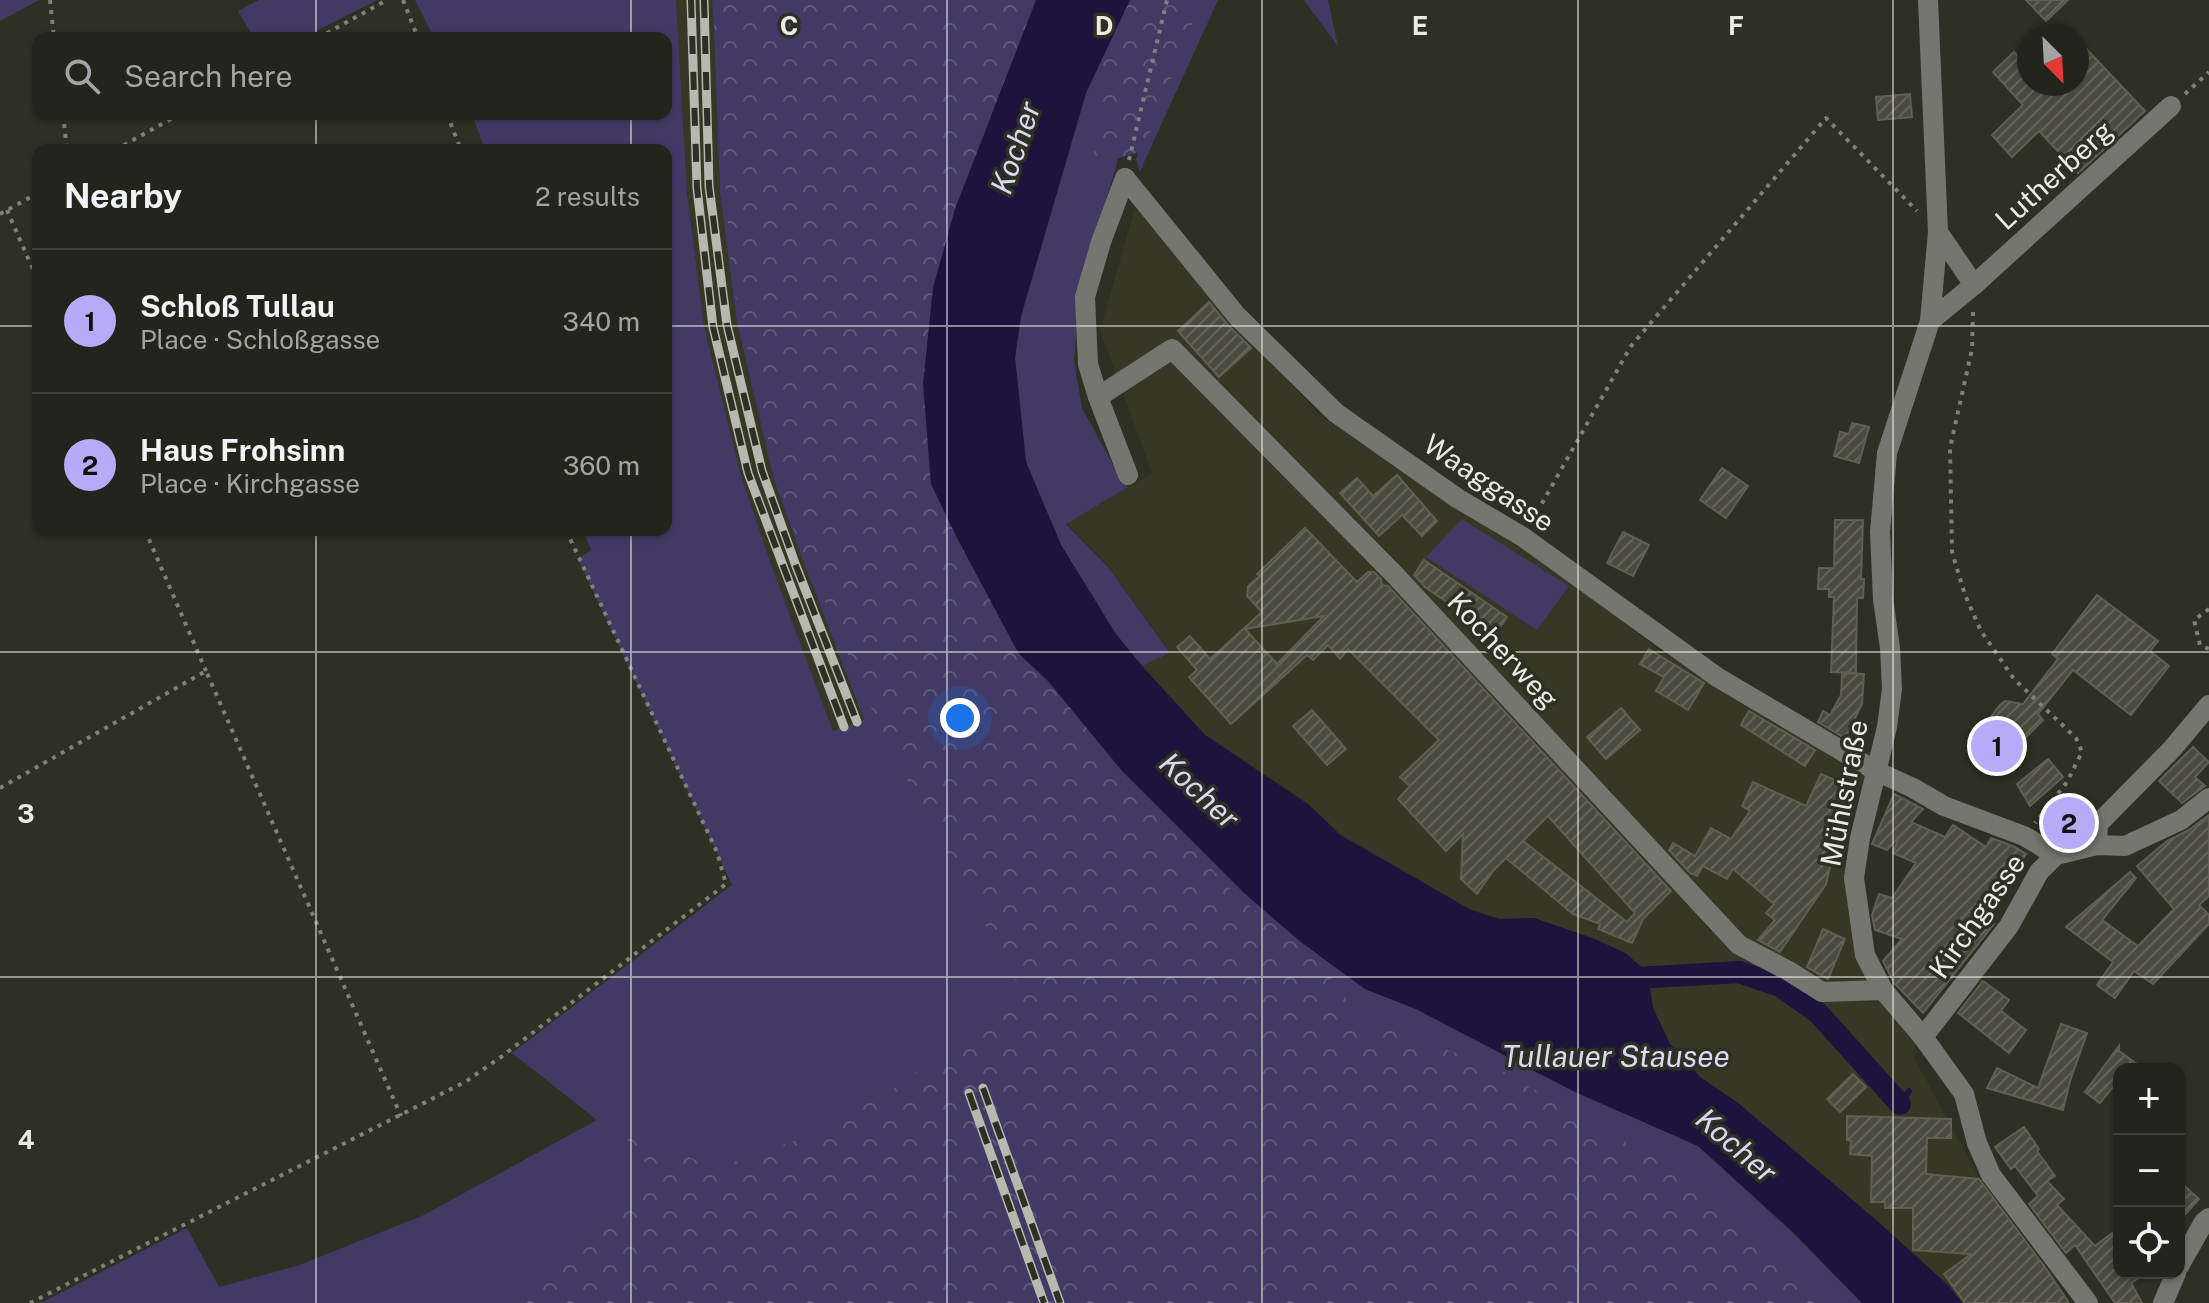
<!DOCTYPE html>
<html lang="en">
<head>
<meta charset="utf-8">
<style>
	:root { --surface:#23241b; --page:#2b2c24; --text:#f1f3f6; --muted:#a3a4a3; --line:#40413a; --accent:#b7abf8 }
	body { margin:0; font-family:"Public Sans",sans-serif; background:var(--page); color:var(--text) }
	.controls { position:absolute; right:24px; bottom:24px; display:grid; overflow:hidden; border-radius:16px; box-shadow:0 2px 6px #0004 }
	.controls button { width:72px; height:72px; display:grid; place-items:center; padding:0; border:0; border-bottom:2px solid var(--line); background:var(--surface); color:var(--text); font:40px sans-serif }
	.compass { position:absolute; left:2017px; top:24px; width:72px; height:72px; border-radius:50%; background:var(--surface); box-shadow:0 2px 6px #0004; rotate:156deg }
	.you { position:absolute; left:960px; top:718px; width:28px; height:28px; margin:-20px; border:6px solid #fff; border-radius:50%; background:#1a73e8; box-shadow:0 0 0 12px #1a73e833 }
	.badge { display:grid; place-items:center; width:52px; height:52px; border-radius:50%; background:var(--accent); color:#111; font-size:26px; font-weight:700 }
	.pin { position:absolute; translate:-50% -50%; border:4px solid #fff; box-shadow:0 2px 8px #0006 }
	.list { margin:0; padding:0; list-style:none }
	h2 { display:flex; justify-content:space-between; align-items:center; height:104px; margin:0; padding:0 32px; font-size:34px }
	h2 small { font-size:26px; font-weight:400; color:var(--muted) }
	.list li { display:grid; grid-template-columns:52px 1fr auto; gap:24px; align-items:center; box-sizing:border-box; height:144px; padding:0 32px; border-top:2px solid var(--line) }
	.list b { display:block; font-size:30px; white-space:nowrap }
	.list p { margin:0; font-size:26px; white-space:nowrap; color:var(--muted) }
	.list em { font-size:26px; font-style:normal; color:var(--muted) }
	.icon { flex:none; width:44px; height:44px; fill:none; stroke:currentColor; stroke-width:2; stroke-linecap:round; stroke-linejoin:round }
	.map { position:relative; flex:none; width:2209px; height:1303px; overflow:hidden }
	.search { position:absolute; background:var(--surface); box-shadow:0 2px 6px #0004; left:32px; top:32px; width:640px; height:88px; display:flex; align-items:center; gap:20px; box-sizing:border-box; padding:0 28px; border-radius:16px; color:var(--muted); font-size:30px }
	.panel { position:absolute; background:var(--surface); box-shadow:0 2px 6px #0004; left:32px; top:144px; width:640px; height:392px; border-radius:16px }
	.map>svg:first-child { display:block }
	.built { fill:#363724 }
	.grass { fill:#423a65 }
	.park { fill:url(#park-crowns) }
	.water { fill:#1e133d }
	.lines { fill:none; stroke-linecap:round; stroke-linejoin:round }
	.stream { stroke:#1e133d; stroke-width:6 }
	.canal { stroke:#1e133d; stroke-width:22 }
	.building { fill:url(#building-hatch); stroke:#5f5f52; stroke-width:2; fill-rule:evenodd }
	.path { stroke:#808177; stroke-width:4; stroke-dasharray:4 6; stroke-linecap:butt }
	.minor { stroke:#767670; stroke-width:20 }
	.rail-casing { stroke:#b7b8af; stroke-width:9 }
	.rail { stroke:#2f3024; stroke-width:6; stroke-dasharray:18; stroke-linecap:butt }
	.grid { fill:none; stroke:#ebebe4; stroke-width:2; stroke-opacity:0.55 }
	.labels { text-anchor:middle; stroke-width:7; stroke-linejoin:round; paint-order:stroke }
	.street-label { font-size:28px; fill:#ebebe4; stroke:#2f3024 }
	.water-label { font-size:30px; font-style:italic; fill:#dbd7f7; stroke:#2f3024 }
	.grid-label { font-size:26px; text-anchor:middle; font-weight:bold; fill:#ebebe4; stroke:#2f3024; stroke-width:7; stroke-linejoin:round; paint-order:stroke }
</style>
</head>
<body>
<div class="map">
<svg width="2209" height="1303" viewBox="0 0 2209 1303">
	<defs>
		<pattern id="park-crowns" width="20" height="18" patternUnits="userSpaceOnUse" patternTransform="scale(2)"><rect width="20" height="18" fill="#423a65"/><path d="M2 6a3 3 0 1 1 6 0M12 15a3 3 0 1 1 6 0" fill="none" stroke="#5d577b"/></pattern>
		<pattern id="building-hatch" width="6" height="6" patternUnits="userSpaceOnUse" patternTransform="scale(2)"><rect width="6" height="6" fill="#4a4b3e"/><path d="M-1 1l2-2M0 6l6-6M5 7l2-2" fill="none" stroke="#64655a"/></pattern>
	</defs>
	<rect width="100%" height="100%" fill="#2f3024"/>
	<!-- built -->
	<g class="built">
		<path d="M676,0H713L720,193L737,323L774,480L806,569L864,721L833,732L773,570L741,475L704,326L687,192Z"/>
		<path d="M1135,208L1320,416L1570,578L1656,648L1867,769L1843,832L1851,931L1874,991L1915,1044L1913,1056L1979,1177L2071,1303H1962L1949,1286L1875,1219L1738,1103L1700,1077L1670,1044L1653,1008L1649,983L1644,969L1625,953L1595,939L1534,918L1500,919L1471,910L1341,834L1308,804L1205,735L1142,666L1171,653L1108,566L1067,523L1152,473L1100,330Z"/>
	</g>
	<!-- grass -->
	<g class="grass">
		<path d="M0,0H39L0,21Z"/>
		<path d="M259,0H377L303,38H254L238,11Z"/>
		<path d="M415,0H676L687,192L704,326L741,475L773,570L833,731L864,720L806,569L774,480L737,323L720,193L713,0L923,384L1365,989L1416,1009L1573,1091L1698,1146L1793,1233L1862,1303H41L187,1228L219,1287L297,1266L424,1215L597,1120L512,1053L732,885L578,559L591,550L583,530H666V150H485L472,114H666V38H434Z"/>
		<path d="M1130,0L1132,99L1115,171L1082,276L1074,361L1082,408L1120,478L1128,487L1066,524L1108,567L1170,653L1142,666L1116,635L1061,545L1026,462L1015,358L1021,316L1086,93Z"/>
		<path d="M1177,0H1218L1140,171L1136,160Z"/>
		<path d="M1304,0H1328L1338,46Z"/>
		<path d="M1462,519L1569,586L1537,630L1426,557Z"/>
	</g>
	<!-- park -->
	<path class="park" d="M712,0H1201L1143,151L1092,166L1104,76L1019,56L977,180L1020,624L1110,762L1239,898L1315,956L1361,1019L1495,1067L1696,1182L1826,1303H519L608,1226L654,1174L620,1130L716,1168L818,1133L906,1081L1020,989L885,739L783,505L732,281Z"/>
	<!-- water -->
	<path class="water" d="M1036,0H1130L1086,93L1021,316L1015,358L1026,462L1061,545L1116,634L1142,666L1205,735L1308,804L1340,835L1471,910L1500,919L1534,918L1595,939L1625,953L1644,969L1649,983L1653,1008L1670,1044L1700,1077L1738,1103L1875,1219L1949,1286L1962,1303H1862L1794,1233L1698,1146L1573,1091L1416,1009L1365,989L1302,943L1244,893L1122,771L1048,681L1019,654L958,540L931,484L923,384L933,288L955,209Z"/>
	<g class="lines">
		<!-- stream -->
		<path class="stream" d="M1900,1104L1909,1091"/>
		<!-- canal -->
		<path class="canal" d="M1619,979L1739,972L1780,986L1818,1013L1900,1104"/>
	</g>
	<!-- building -->
	<g class="building">
		<path d="M2026,0H2068L2046,21Z"/>
		<path d="M2077,39L2145,111L2078,173L2039,131L2012,157L1992,135L2023,105L1993,72L2014,52L2029,68V84H2077Z"/>
		<path d="M1910,94L1912,117L1878,120L1876,97Z"/>
		<path d="M1209,302L1228,325L1251,348L1219,377L1178,331Z"/>
		<path d="M1852,423L1869,427L1859,463L1834,456L1840,432L1849,434Z"/>
		<path d="M1722,468L1748,486L1726,518L1700,500Z"/>
		<path d="M1397,475L1437,521L1422,536L1402,515L1379,536L1340,493L1357,478L1373,496Z"/>
		<path d="M1835,520H1863L1861,579H1864L1863,598H1857L1856,673L1831,672L1834,597H1829V589H1818L1819,568H1834Z"/>
		<path d="M1305,528L1357,582L1368,572H1374L1381,579L1382,585L1388,586L1671,891L1643,919L1632,943L1598,929L1600,924L1573,914L1506,858L1493,871L1477,894L1461,879L1463,834L1446,851L1398,799L1410,786L1400,777L1439,740L1348,649L1340,659L1328,645L1313,660L1307,655L1231,724L1189,677L1197,670L1177,647L1190,636L1210,659L1262,612L1247,596L1248,586L1260,576L1257,574ZM1324,616L1277,664L1245,629ZM1548,816L1635,913L1627,922L1523,841Z"/>
		<path d="M1623,532L1649,545L1633,576L1607,563Z"/>
		<path d="M1424,560L1507,617L1495,635L1425,587L1414,575Z"/>
		<path d="M2097,595L2158,641L2150,651L2169,666L2131,715L2073,670L2038,714L2043,720L1994,770L1982,754L1975,738L2000,705L2005,701L2023,704L2058,659L2052,654Z"/>
		<path d="M1649,649L1704,683L1688,710L1656,691L1664,677L1640,664Z"/>
		<path d="M1842,673L1864,674L1862,704L1845,738L1818,722L1823,711L1830,715L1841,695Z"/>
		<path d="M1621,708L1640,730L1606,759L1587,737Z"/>
		<path d="M1312,710L1346,749L1327,765L1293,726Z"/>
		<path d="M1749,711L1815,750L1805,766L1741,725Z"/>
		<path d="M2193,747L2209,762L2195,777L2205,786L2182,803L2159,781Z"/>
		<path d="M2048,759L2063,777L2030,806L2017,784Z"/>
		<path d="M1821,774L1846,785L1827,827L1839,829L1826,884L1780,952L1758,940L1775,920L1766,913L1774,904L1733,869L1727,879L1703,866L1697,876L1690,873L1669,850L1673,843L1695,856L1711,828L1731,839L1750,811L1742,806L1753,782L1806,806Z"/>
		<path d="M1894,794L1923,809L1911,822L1945,837L1953,825L1986,847L1991,838L2013,846L2026,854L2015,870L2011,868L1982,915L1994,924L1923,1013L1894,983L1883,961L1902,939L1875,930L1872,915L1879,894L1892,898L1916,863L1893,853L1899,837L1887,850L1872,844Z"/>
		<path d="M2209,815V896L2199,905L2209,915V924L2153,984L2134,971L2115,998L2097,985L2113,962L2066,927L2130,872L2136,878L2102,920L2138,946L2174,909L2137,866L2167,841L2189,830Z"/>
		<path d="M1823,929L1845,939L1828,979L1807,967Z"/>
		<path d="M1983,981L2009,1000L2001,1011L2026,1030L2009,1053L1958,1013Z"/>
		<path d="M2061,1024L2087,1033L2070,1081L2063,1110L1987,1088L1997,1068L2038,1088Z"/>
		<path d="M2119,1046V1051L2144,1069H2119V1079L2100,1103L2085,1092Z"/>
		<path d="M1853,1074L1866,1087L1840,1112L1827,1099Z"/>
		<path d="M1847,1116L1951,1119V1138H1927L1926,1174L1979,1179L2047,1270L2069,1303H1965L1944,1274L1971,1254L1913,1250V1208H1885V1202H1871L1872,1156L1850,1154L1851,1141L1847,1140Z"/>
		<path d="M2024,1127L2039,1149L2037,1151L2055,1176L2047,1181L2064,1199L2057,1205L2095,1246L2119,1228V1273H2146L2131,1283L2142,1303H2115L2075,1245L2066,1253L2029,1204L2038,1196L2015,1166L2011,1169L1995,1147Z"/>
		<path d="M2179,1181L2199,1199L2179,1221Z"/>
	</g>
	<g class="lines">
		<!-- path -->
		<g class="path">
			<path d="M50,0L54,38"/>
			<path d="M403,0L418,38"/>
			<path d="M318,38L387,0"/>
			<path d="M2185,94L2209,72"/>
			<path d="M63,114L67,150"/>
			<path d="M447,114L461,150"/>
			<path d="M115,150L180,114"/>
			<path d="M1129,160L1167,0"/>
			<path d="M7,210L38,281"/>
			<path d="M0,214L38,193"/>
			<path d="M1973,312L1972,349L1950,448L1952,552L1965,595L1981,631L2014,679L2076,738L2082,752L2067,782L2035,823"/>
			<path d="M1532,521L1631,346L1826,118L1917,211"/>
			<path d="M145,530L206,671"/>
			<path d="M2209,609L2194,620L2200,645L2209,649"/>
			<path d="M0,788L206,671L401,1116"/>
			<path d="M30,1303L465,1082L501,1057L726,884L717,852L566,530"/>
		</g>
		<!-- minor -->
		<g class="minor">
			<path d="M1928,0L1938,232L1930,321L1887,453L1880,532L1883,599L1890,648L1892,689L1887,727L1860,838L1854,878L1865,955L1883,990L1923,1037L1964,1094L1977,1143L1991,1175L2088,1303"/>
			<path d="M1125,178L1237,316L1336,413L1457,498L1523,537L1717,677L1876,771L1913,788L1944,806L2024,836L2056,855"/>
			<path d="M1125,178L1101,242L1085,297L1088,364L1098,397L1128,475"/>
			<path d="M1938,232L1974,285"/>
			<path d="M1930,321L1974,285L2171,106"/>
			<path d="M1098,397L1172,349L1394,574L1739,945L1787,970L1822,992L1883,990"/>
			<path d="M2097,845L2098,824L2172,749L2209,705"/>
			<path d="M1923,1037L2009,926L2039,872L2056,855L2097,845L2125,846L2181,820L2209,798"/>
			<path d="M2179,1266L2204,1222L2209,1218"/>
			<path d="M2163,1303L2176,1273"/>
		</g>
		<!-- rail casing -->
		<g class="rail-casing">
			<g id="rail">
				<path d="M691,0L697,188L713,327L748,473L844,727"/>
				<path d="M704,0L709,186L727,325L762,471L796,566L857,722"/>
				<path d="M983,1088L1060,1303"/>
				<path d="M969,1093L1044,1303"/>
			</g>
		</g>
		<!-- rail -->
		<use href="#rail" class="rail"/>
	</g>
	<!-- grid -->
	<path class="grid" d="M316,0V38M631,0V38M947,0V1303M1262,0V1303M1578,0V1303M1893,0V1303M316,114V150M631,114V150M0,326H38M666,326H2209M316,530V1303M631,530V1303M0,652H2209M0,977H2209"/>
	<g class="labels">
		<!-- street labels -->
		<g class="street-label">
			<text transform="translate(2054 175) rotate(-42)" y="10">Lutherberg</text>
			<text transform="translate(1489 483) rotate(34)" y="10">Waaggasse</text>
			<text transform="translate(1503 650) rotate(47)" y="10">Kocherweg</text>
			<text transform="translate(1844 793) rotate(-79)" y="10">Mühlstraße</text>
			<text transform="translate(1977 916) rotate(-55)" y="10">Kirchgasse</text>
		</g>
		<!-- water labels -->
		<g class="water-label">
			<text transform="translate(1016 148) rotate(-71)" y="10">Kocher</text>
			<text transform="translate(1199 791) rotate(43)" y="10">Kocher</text>
			<text x="1616" y="1067">Tullauer Stausee</text>
			<text transform="translate(1736 1146) rotate(41)" y="10">Kocher</text>
		</g>
	</g>
	<g class="grid-label">
		<text x="789" y="35">C</text>
		<text x="1104" y="35">D</text>
		<text x="1420" y="35">E</text>
		<text x="1736" y="35">F</text>
		<text x="26" y="823">3</text>
		<text x="26" y="1149">4</text>
	</g>
</svg>
<div class="controls">
<button>+</button>
<button>−</button>
<button><svg class="icon" aria-label="locate" viewBox="0 0 24 24"><circle cx="12" cy="12" r="6"/><path d="M12 2v4M12 18v4M2 12h4M18 12h4"/></svg></button>
</div>
<svg class="compass" viewBox="-18 -18 36 36"><path d="M0-13l5 13h-10z" fill="#e53935"/><path d="M0 13l5-13h-10z" fill="#a3a4a3"/></svg>
<div class="you"></div>
<div class="pin badge" style="left:1997px;top:746px">1</div>
<div class="pin badge" style="left:2069px;top:823px">2</div>
<div class="search"><svg class="icon" aria-label="search" viewBox="0 0 24 24"><circle cx="10" cy="10" r="6"/><path d="M15 15l6 6"/></svg>Search here</div>
<section class="panel">
<h2>Nearby<small>2 results</small></h2>
<ul class="list">
<li><span class="badge">1</span><div><b>Schloß Tullau</b><p>Place · Schloßgasse</p></div><em>340 m</em></li>
<li><span class="badge">2</span><div><b>Haus Frohsinn</b><p>Place · Kirchgasse</p></div><em>360 m</em></li>
</ul>
</section>
</div>
</body>
</html>
